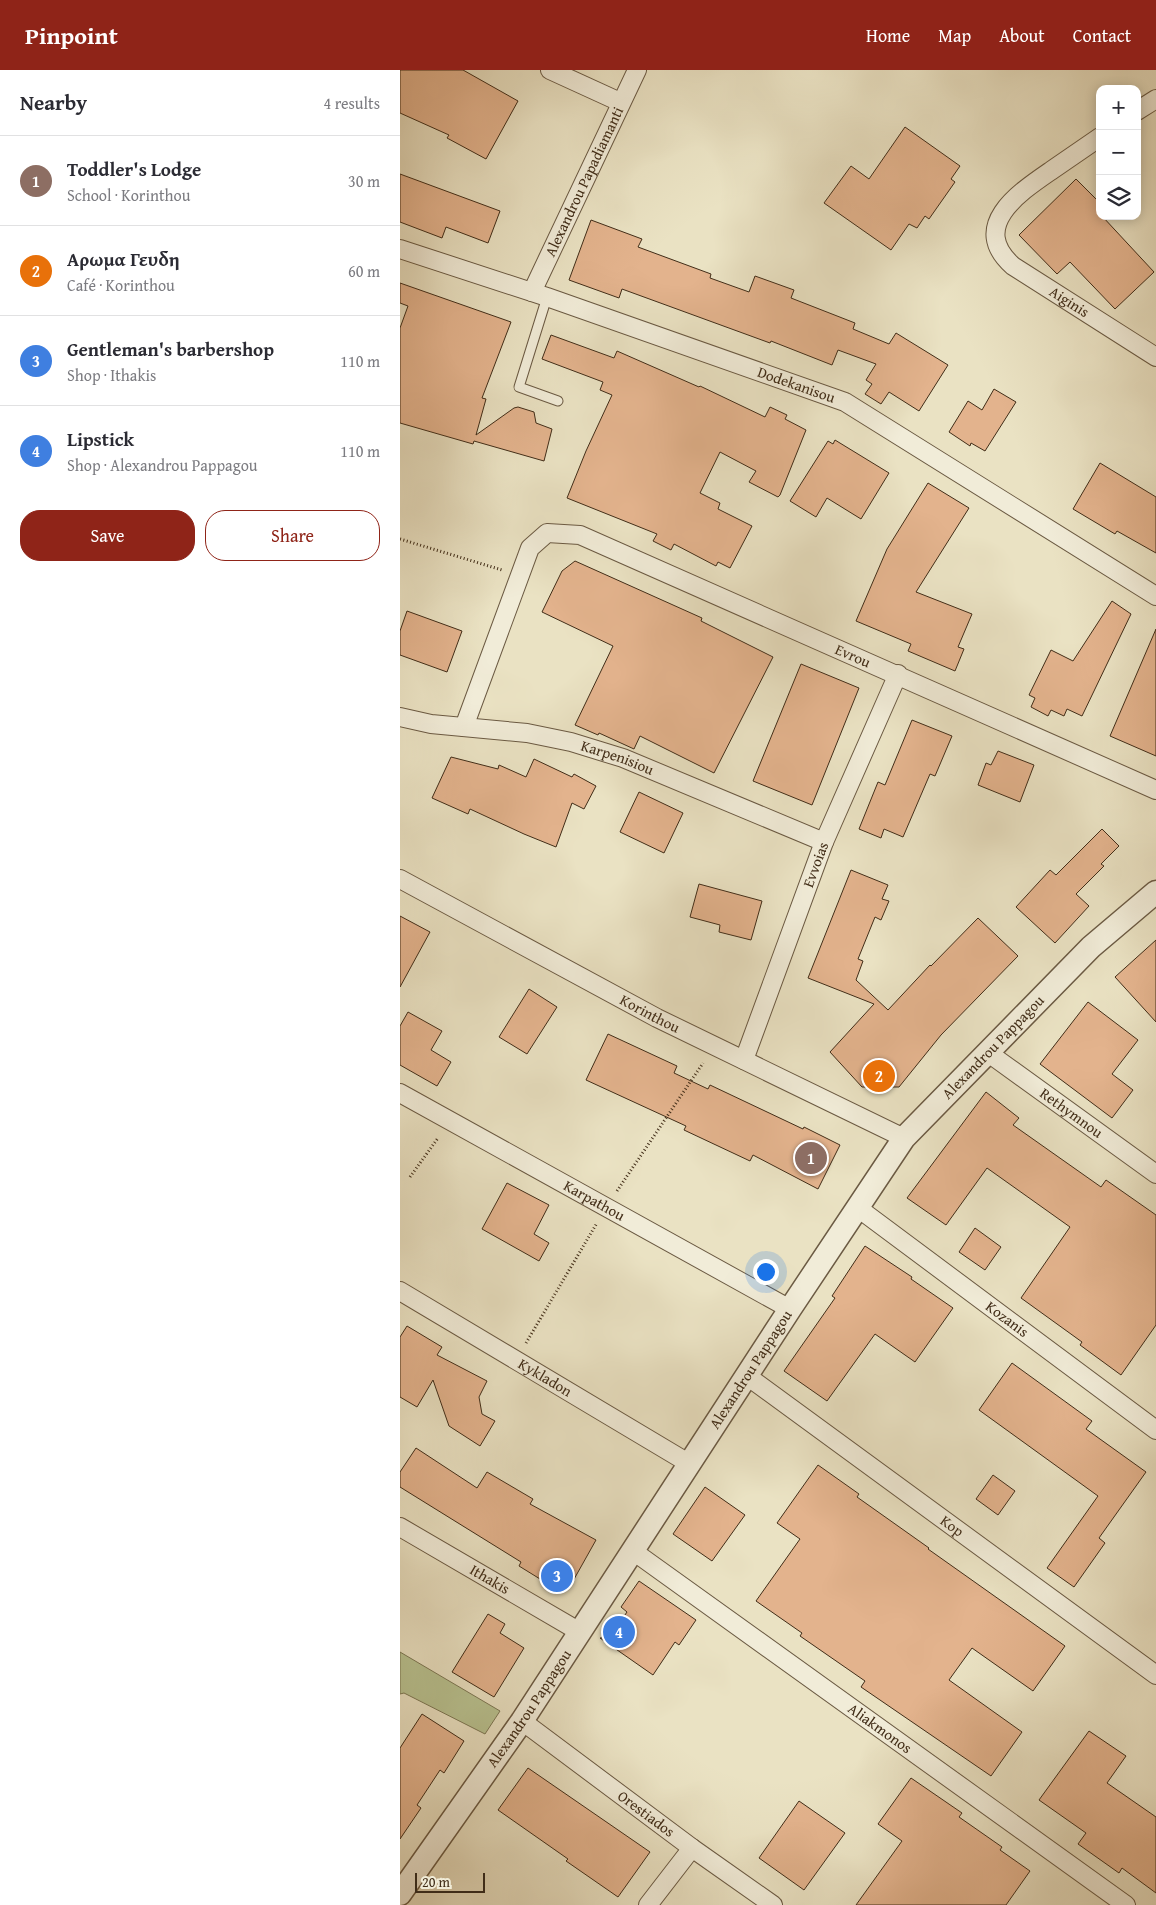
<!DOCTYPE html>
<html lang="en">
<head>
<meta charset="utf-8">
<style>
	:root { --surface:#fff; --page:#f7f7f7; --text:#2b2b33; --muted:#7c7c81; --line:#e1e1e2; --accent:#8f2418 }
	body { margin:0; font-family:"Gentium Book Plus",serif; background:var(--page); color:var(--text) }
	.controls { position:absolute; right:15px; top:15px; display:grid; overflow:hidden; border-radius:10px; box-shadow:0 2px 12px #0003 }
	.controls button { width:45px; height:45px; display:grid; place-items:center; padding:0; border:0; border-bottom:1px solid var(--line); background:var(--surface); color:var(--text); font:25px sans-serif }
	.scale { position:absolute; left:15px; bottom:12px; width:70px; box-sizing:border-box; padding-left:5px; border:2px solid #412d18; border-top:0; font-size:14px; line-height:18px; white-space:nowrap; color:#412d18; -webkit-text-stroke:4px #f1ecd8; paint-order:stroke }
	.you { position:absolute; left:365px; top:1201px; width:18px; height:18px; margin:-12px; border:4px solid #fff; border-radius:50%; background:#1a73e8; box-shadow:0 0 0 8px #1a73e833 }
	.badge { display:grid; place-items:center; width:32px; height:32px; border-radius:50%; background:var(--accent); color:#fff; font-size:16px; font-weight:700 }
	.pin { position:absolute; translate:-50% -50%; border:2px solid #fff; box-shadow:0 1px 5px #0006 }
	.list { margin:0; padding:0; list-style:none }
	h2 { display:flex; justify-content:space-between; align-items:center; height:65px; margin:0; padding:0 20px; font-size:21px }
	h2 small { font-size:16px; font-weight:400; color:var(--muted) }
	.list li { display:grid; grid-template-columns:32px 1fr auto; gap:15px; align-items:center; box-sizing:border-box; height:90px; padding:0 20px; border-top:1px solid var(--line) }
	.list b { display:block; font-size:19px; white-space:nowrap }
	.list p { margin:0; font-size:16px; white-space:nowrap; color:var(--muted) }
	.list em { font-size:16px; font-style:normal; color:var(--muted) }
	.actions { display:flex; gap:10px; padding:15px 20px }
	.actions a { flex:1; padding:11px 0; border:1px solid var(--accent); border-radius:20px; text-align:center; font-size:18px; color:var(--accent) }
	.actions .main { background:var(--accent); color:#fff }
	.icon { flex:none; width:28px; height:28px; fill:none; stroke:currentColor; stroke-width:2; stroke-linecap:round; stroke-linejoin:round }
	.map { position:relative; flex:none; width:756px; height:1835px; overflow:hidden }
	header { display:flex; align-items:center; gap:30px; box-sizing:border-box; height:70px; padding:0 25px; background:var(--accent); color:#fff }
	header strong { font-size:24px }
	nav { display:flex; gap:28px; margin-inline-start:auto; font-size:18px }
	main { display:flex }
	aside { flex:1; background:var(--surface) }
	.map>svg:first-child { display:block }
	.green { fill:#b9c392; stroke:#7d7855 }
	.building { fill:#e3b38d; stroke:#412d18 }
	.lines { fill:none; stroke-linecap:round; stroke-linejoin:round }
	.service-casing { stroke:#6b5a43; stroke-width:11 }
	.minor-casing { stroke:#6b5a43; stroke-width:20 }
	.tertiary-casing { stroke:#6b5a43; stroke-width:25 }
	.path { stroke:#412d18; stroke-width:3; stroke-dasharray:1 2.5; stroke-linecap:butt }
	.service { stroke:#f1ecd8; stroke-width:9 }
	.minor { stroke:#f1ecd8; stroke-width:18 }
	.tertiary { stroke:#f1ecd8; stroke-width:22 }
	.labels { text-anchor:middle; stroke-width:4.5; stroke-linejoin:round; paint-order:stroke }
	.street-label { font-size:15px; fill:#412d18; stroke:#f1ecd8 }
</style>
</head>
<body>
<header>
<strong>Pinpoint</strong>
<nav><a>Home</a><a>Map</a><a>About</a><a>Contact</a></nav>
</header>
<main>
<aside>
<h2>Nearby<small>4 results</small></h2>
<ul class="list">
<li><span class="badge" style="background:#8d6e63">1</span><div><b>Toddler's Lodge</b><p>School · Korinthou</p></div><em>30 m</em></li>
<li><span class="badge" style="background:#e8710a">2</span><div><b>Αρωμα Γευδη</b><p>Café · Korinthou</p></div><em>60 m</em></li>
<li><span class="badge" style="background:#3f7fe0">3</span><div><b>Gentleman's barbershop</b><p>Shop · Ithakis</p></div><em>110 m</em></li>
<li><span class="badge" style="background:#3f7fe0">4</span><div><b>Lipstick</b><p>Shop · Alexandrou Pappagou</p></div><em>110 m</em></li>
</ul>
<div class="actions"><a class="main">Save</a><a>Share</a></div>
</aside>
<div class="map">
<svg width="756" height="1835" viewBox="0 0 756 1835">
	<rect width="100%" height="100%" fill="#eae2c3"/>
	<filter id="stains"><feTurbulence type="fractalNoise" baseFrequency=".004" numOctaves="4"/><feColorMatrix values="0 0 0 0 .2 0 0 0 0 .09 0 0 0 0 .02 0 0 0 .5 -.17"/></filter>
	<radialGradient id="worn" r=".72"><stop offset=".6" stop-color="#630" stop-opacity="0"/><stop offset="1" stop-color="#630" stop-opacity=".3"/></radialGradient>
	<!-- green -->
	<path class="green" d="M0,1582L100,1641L85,1664L4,1623L0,1624Z"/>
	<!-- building -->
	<g class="building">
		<path d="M0,0H63L118,31L86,89L47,68L49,65L0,43Z"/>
		<path d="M505,57L560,96L551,109L555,112L529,149L525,146L517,158L509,154L491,180L424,133L451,96L469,109Z"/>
		<path d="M0,104L100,141L88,173L46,157L42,168L0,152Z"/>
		<path d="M676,109L700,133V146H702L754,202L715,239L670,192L657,204L619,165Z"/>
		<path d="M191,150L242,169L238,177L311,204L310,208L349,222L355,206L394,220L391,228L455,253L453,259L489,274L496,263L548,295L519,341L489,322L481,334L465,324L472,314L466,310L476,294L438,280L432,295L371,271L370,273L222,219L219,228L169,210Z"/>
		<path d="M0,213L111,252L82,328L86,329L76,365L114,338L118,337L134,342L136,353L152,359L144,391L74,371L73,374L0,353V258L8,236L0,233Z"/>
		<path d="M151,265L214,288L217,281L299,317L300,316L365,347L370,337L387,345L385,349L406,360L380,425L378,427L349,412L356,401L320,382L300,423L320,433L318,439L352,456L330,498L318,492L316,496L274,474L271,480L253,471L257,464L167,428L186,381L212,325L200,320L203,312L142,289Z"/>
		<path d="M594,319L616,332L585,381L571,373L570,376L549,362L568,331L582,340Z"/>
		<path d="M435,370L489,403L461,449L427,428L416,447L390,431L428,371L433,374Z"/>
		<path d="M700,393L756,427V483L717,461L715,464L673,439Z"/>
		<path d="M528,413L569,438L516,522L572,544L558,577L564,579L555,601L508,581L511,574L456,551L487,479Z"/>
		<path d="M175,491L302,548L301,551L373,587L314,703L240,666L234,679L199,663L198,665L175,655L213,576L142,542L162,501Z"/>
		<path d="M712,531L731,544L682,646L667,639L664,646L651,640L648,646L631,637L635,628L629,625L651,580L673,591Z"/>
		<path d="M7,541L62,561L47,602L0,585V561Z"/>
		<path d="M756,559V686L710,666Z"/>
		<path d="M401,594L459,618L412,735L353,711Z"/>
		<path d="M512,650L552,666L535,706L530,704L503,767L484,759L481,768L459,759L478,712L485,715Z"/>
		<path d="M598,681L634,695L620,732L578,715L586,693L591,695Z"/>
		<path d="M51,687L98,699L99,695L126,707L134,689L172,707L174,704L196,716L184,739L172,733L156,777L124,764L70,739L68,744L32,728Z"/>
		<path d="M239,722L283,743L264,783L220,762Z"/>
		<path d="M702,759L719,776L701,794L704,796L676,824L689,836L655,873L616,837L650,800L656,805Z"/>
		<path d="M451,800L488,815L482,829L489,831L481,850L475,847L458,889L463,891L456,910L488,940L530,895L531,896L578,848L618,886L541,965L499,1017H462L430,982L474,934L408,908Z"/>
		<path d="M299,814L362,831L351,870L319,862L320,855L290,847Z"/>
		<path d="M0,846L30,862L0,917Z"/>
		<path d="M756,870V952L715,907Z"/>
		<path d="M129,919L157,937L127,984L99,967Z"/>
		<path d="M688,932L738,970L712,1004L733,1020L712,1048L640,994Z"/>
		<path d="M8,942L42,961L31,980L51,992L37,1016L0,995V956Z"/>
		<path d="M208,964L277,996L274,1003L308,1019L310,1015L403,1059L404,1057L440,1075L418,1119L353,1085L350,1091L284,1060L286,1056L186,1010Z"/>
		<path d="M586,1022L619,1048L613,1055L701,1117L706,1110L756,1145V1255L721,1305L680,1275L682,1272L621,1228L670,1157L587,1098L546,1155L507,1128Z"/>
		<path d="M107,1113L149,1135L134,1164L149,1173L139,1191L82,1159Z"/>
		<path d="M575,1158L601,1177L585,1200L559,1182Z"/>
		<path d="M465,1176L512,1207L511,1209L553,1238L515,1292L475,1264L427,1331L384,1301L435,1228L432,1226Z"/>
		<path d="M7,1256L42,1277L37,1285L87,1311L79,1327L82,1344L95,1351L80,1376L49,1356L33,1310L17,1337L0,1327V1267Z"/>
		<path d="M612,1293L692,1351L686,1359L746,1402L699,1468L705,1473L674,1517L647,1498L698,1426L579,1340Z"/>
		<path d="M16,1378L77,1418L87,1402L133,1429L130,1434L196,1470L173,1511L153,1517L119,1496L121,1492L0,1417V1402Z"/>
		<path d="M418,1395L459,1424L457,1427L529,1478L528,1479L665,1576L633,1621L572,1578L549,1610L622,1662L591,1706L461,1617L465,1611L400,1566L402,1563L356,1531L400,1469L377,1453Z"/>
		<path d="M593,1405L615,1421L598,1445L576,1429Z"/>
		<path d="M305,1417L345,1445L312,1491L273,1464Z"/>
		<path d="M239,1511L296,1550L279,1575L275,1572L253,1605L200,1568H209L227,1542L221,1537Z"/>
		<path d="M88,1544L105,1554L100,1563L124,1578L94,1627L52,1602Z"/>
		<path d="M22,1644L64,1671L44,1703L40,1700L17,1735L21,1738L0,1769V1678Z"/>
		<path d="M689,1661L726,1686L707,1713L756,1747V1823L722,1798L719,1803L678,1774L686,1763L639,1730Z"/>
		<path d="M128,1698L250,1782L218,1827L166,1791L168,1789L98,1740Z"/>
		<path d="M511,1708L562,1743L559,1747L602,1777L600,1780L630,1801L606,1835H456L502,1771L478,1754Z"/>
		<path d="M399,1731L445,1763L404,1820L359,1788Z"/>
	</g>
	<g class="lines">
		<!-- service casing -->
		<g class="service-casing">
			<path id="service" d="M147,227L119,317L158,331"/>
		</g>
		<!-- minor casing -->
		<g class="minor-casing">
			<g id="minor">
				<path d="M150,0L220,32"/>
				<path d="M737,41L756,29"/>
				<path id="s1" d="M700,67C684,78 668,89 652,100C620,122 568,156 613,196L756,287"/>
				<path id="s2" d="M0,179L147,227L445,332L756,526"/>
				<path id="s3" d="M132,222L237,0"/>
				<path id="s4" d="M0,647L31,654L127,663L171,672L223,688L424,772"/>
				<path id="s5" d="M64,657L130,478L147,463L180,465L756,720"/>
				<path id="s6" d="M0,809L257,948L504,1068"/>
				<path id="s7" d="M587,982L756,1104"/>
				<path id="s8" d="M344,990L424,772L498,604"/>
				<path id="s9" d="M0,1023L390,1239"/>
				<path id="s10" d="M458,1138L756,1360"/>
				<path id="s11" d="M0,1221L290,1394"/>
				<path id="s12" d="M347,1306L756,1605"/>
				<path id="s13" d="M0,1457L180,1562"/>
				<path id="s14" d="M233,1481L726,1835"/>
				<path id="s15" d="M122,1651L292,1778L373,1835"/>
				<path d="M248,1835L292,1778"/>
			</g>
		</g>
		<!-- tertiary casing -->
		<g class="tertiary-casing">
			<g id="tertiary">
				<path id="s16" d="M0,1824L122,1651L390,1239L504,1068L691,877L756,822"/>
			</g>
		</g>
		<!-- path -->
		<g class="path">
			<path d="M0,469L102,500"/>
			<path d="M10,1107L38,1068"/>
			<path d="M217,1121L303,993"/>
			<path d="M126,1273L197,1153"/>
		</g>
		<!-- service -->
		<use href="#service" class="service"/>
		<!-- minor -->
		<use href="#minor" class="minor"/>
		<!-- tertiary -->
		<use href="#tertiary" class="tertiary"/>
	</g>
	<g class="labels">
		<!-- street labels -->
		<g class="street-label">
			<text dy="5" stroke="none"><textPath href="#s3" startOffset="122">Alexandrou Papadiamanti</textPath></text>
			<text dy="5" stroke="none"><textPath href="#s1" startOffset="251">Aiginis</textPath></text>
			<text dy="5" stroke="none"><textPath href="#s2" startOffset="419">Dodekanisou</textPath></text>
			<text dy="5" stroke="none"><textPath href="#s5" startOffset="545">Evrou</textPath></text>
			<text dy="5" stroke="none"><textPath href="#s4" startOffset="222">Karpenisiou</textPath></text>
			<text dy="5" stroke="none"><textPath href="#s8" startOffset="208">Evvoias</textPath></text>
			<text dy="5" stroke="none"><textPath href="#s6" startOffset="284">Korinthou</textPath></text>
			<text dy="5" stroke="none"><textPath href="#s16" startOffset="1036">Alexandrou Pappagou</textPath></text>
			<text dy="5" stroke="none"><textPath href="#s7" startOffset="104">Rethymnou</textPath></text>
			<text dy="5" stroke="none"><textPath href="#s9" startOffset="222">Karpathou</textPath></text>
			<text dy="5" stroke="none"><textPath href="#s10" startOffset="186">Kozanis</textPath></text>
			<text dy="5" stroke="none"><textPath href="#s16" startOffset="631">Alexandrou Pappagou</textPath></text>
			<text dy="5" stroke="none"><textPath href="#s11" startOffset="169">Kykladon</textPath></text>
			<text dy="5" stroke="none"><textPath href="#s12" startOffset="254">Kop</textPath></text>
			<text dy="5" stroke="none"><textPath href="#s13" startOffset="104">Ithakis</textPath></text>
			<text dy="5" stroke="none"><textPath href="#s16" startOffset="226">Alexandrou Pappagou</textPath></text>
			<text dy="5" stroke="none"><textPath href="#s14" startOffset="304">Aliakmonos</textPath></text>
			<text dy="5" stroke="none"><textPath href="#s15" startOffset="155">Orestiados</textPath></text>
		</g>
	</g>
	<rect width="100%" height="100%" filter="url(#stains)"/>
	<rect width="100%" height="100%" fill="url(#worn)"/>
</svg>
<div class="controls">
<button>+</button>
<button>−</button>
<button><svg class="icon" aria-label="layers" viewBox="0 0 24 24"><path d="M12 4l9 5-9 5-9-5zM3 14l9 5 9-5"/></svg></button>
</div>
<div class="scale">20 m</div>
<div class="you"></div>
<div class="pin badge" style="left:411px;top:1088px;background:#8d6e63">1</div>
<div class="pin badge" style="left:479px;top:1006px;background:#e8710a">2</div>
<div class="pin badge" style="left:157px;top:1506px;background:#3f7fe0">3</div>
<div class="pin badge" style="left:219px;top:1562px;background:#3f7fe0">4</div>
</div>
</main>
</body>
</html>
